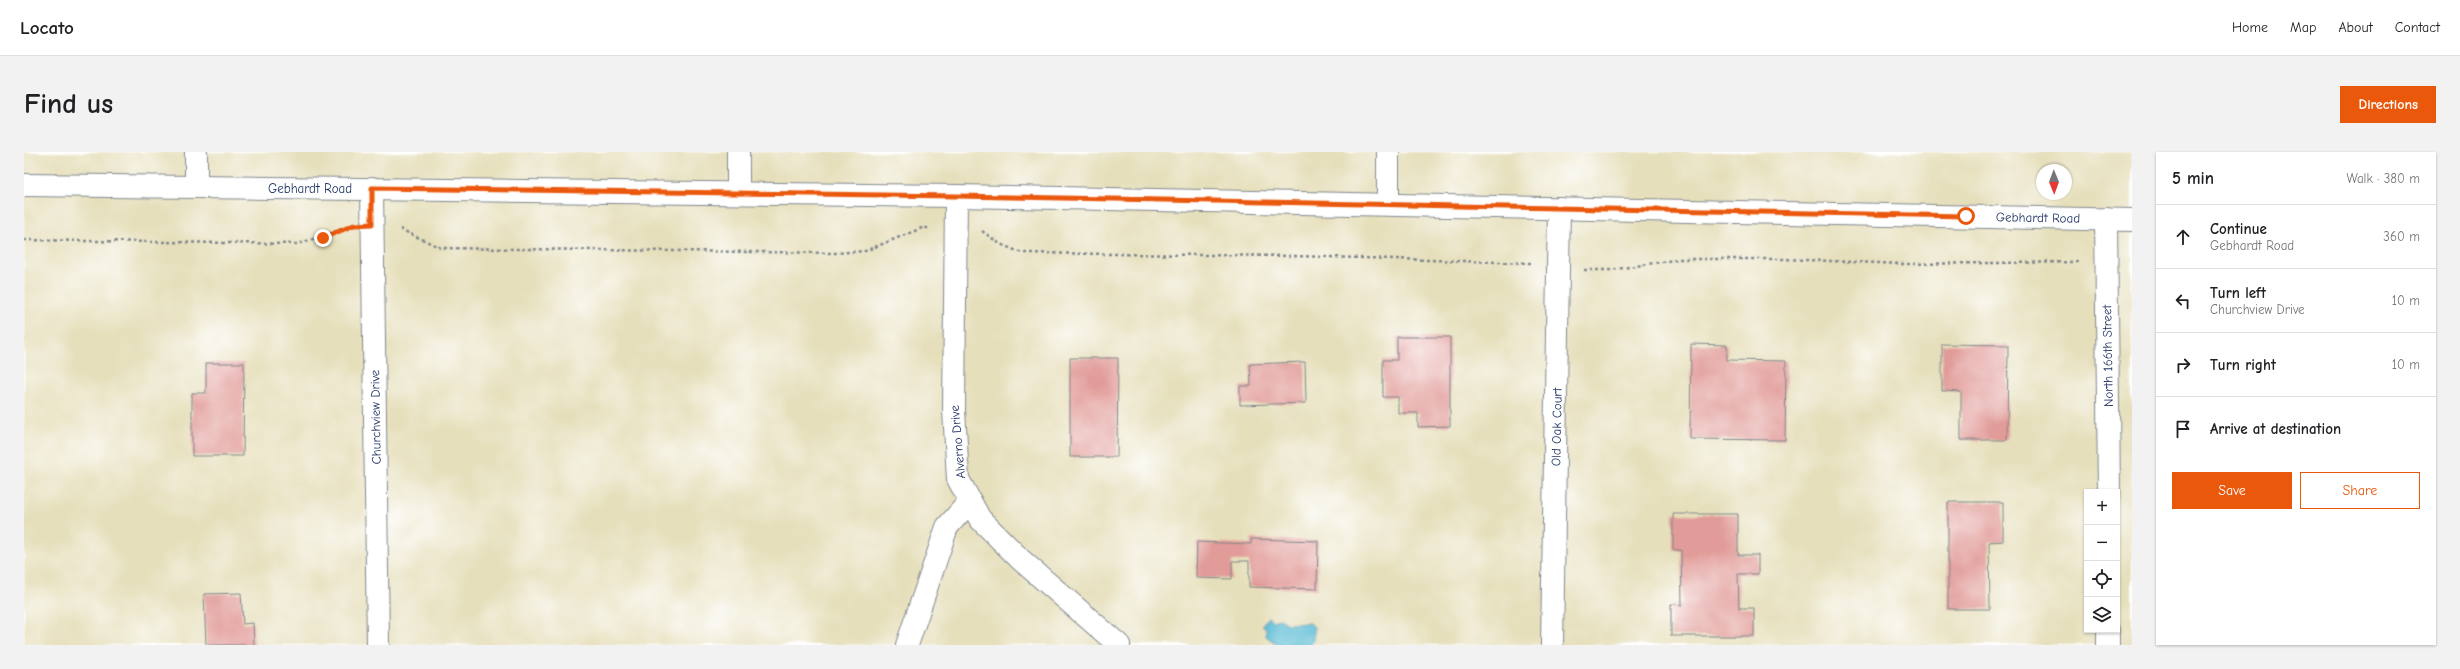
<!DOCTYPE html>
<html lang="en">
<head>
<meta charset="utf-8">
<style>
	:root { --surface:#fff; --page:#f2f2f2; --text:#202124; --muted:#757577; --line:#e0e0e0; --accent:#ea580c }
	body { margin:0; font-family:"Comic Neue",sans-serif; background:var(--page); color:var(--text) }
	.controls { position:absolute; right:12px; bottom:12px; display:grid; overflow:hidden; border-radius:0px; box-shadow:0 1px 3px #0004 }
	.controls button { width:36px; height:36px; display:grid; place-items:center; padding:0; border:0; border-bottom:1px solid var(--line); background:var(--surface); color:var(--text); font:20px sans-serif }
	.compass { position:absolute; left:2012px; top:12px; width:36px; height:36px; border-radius:50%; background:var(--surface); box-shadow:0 1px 3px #0004; rotate:179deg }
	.stop { position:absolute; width:12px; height:12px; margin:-9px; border:3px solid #ea580c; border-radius:50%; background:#fff }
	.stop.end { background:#ea580c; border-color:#fff; box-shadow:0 1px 4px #0008 }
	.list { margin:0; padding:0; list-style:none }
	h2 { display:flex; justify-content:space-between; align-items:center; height:52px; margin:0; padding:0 16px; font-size:17px }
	h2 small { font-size:13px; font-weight:400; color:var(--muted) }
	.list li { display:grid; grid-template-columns:26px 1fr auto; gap:12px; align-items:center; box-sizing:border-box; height:64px; padding:0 16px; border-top:1px solid var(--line) }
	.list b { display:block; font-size:15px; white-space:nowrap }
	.list p { margin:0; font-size:13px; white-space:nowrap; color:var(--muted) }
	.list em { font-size:13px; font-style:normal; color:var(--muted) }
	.actions { display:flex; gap:8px; padding:12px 16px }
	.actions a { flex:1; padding:9px 0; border:1px solid var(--accent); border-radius:0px; text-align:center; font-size:14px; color:var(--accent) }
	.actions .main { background:var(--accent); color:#fff }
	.icon { flex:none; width:22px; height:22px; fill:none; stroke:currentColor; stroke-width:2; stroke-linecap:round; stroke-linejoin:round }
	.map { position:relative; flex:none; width:2108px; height:493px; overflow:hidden; border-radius:0px }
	header { display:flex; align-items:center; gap:24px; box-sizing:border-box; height:56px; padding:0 20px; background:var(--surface); border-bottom:1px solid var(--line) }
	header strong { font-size:19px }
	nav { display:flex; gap:22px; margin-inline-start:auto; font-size:14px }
	.intro { display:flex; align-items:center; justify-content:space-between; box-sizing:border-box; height:96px; padding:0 24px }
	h1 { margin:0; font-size:28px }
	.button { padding:10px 18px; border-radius:0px; background:var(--accent); color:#fff; font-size:14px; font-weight:700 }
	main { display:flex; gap:24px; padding:0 24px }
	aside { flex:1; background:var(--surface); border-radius:0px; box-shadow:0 1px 3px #0004 }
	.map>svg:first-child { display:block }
	.water { fill:#53b9d2; stroke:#377498 }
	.building { fill:#e19b98 }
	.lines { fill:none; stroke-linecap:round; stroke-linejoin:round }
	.minor-casing { stroke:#80878c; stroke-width:24 }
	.path { stroke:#80878c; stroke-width:2.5; stroke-dasharray:3 3; stroke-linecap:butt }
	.minor { stroke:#fff; stroke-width:22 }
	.route { stroke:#ea580c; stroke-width:5 }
	.labels { text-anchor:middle; stroke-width:3; stroke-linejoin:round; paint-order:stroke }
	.street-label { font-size:13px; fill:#1b2f5e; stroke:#fff }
</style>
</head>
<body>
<header>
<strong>Locato</strong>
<nav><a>Home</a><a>Map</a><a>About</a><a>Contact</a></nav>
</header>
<div class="intro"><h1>Find us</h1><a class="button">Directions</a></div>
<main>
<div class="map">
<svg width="2108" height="493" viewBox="0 0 2108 493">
	<rect width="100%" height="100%" fill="#fff"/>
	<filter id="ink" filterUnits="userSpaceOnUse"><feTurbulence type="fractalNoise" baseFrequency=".025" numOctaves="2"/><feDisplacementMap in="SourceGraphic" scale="8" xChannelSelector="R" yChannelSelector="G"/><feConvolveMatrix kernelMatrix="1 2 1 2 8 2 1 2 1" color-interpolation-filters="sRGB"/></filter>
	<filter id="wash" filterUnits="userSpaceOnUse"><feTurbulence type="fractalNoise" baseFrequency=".012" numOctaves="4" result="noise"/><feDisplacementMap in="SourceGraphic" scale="16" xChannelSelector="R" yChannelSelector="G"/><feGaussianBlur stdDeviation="0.9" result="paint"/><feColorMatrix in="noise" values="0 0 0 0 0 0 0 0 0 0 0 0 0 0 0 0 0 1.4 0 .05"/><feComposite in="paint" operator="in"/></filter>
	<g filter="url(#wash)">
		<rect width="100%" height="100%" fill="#e6dfbb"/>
		<!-- water -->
		<path class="water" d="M1244,465L1249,469L1255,467L1263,472L1286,471L1290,475V489L1286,493H1254L1242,484V476L1238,473Z"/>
		<g id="blocks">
			<!-- building -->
			<g class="building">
				<path d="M1373,185H1426V274L1394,275V261H1374V245H1359V208H1373Z"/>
				<path d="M1667,192L1703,193V208L1762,209L1761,288L1666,287Z"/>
				<path d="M1918,192L1984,193L1983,288H1937V240L1918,239Z"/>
				<path d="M1046,206H1094L1093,305H1046Z"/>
				<path d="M1281,210L1282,251L1216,253V234H1227L1226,212Z"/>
				<path d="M182,211H220L219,304H168V241H182Z"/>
				<path d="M1924,350H1979V389L1965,390L1966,457H1924Z"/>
				<path d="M1649,362H1714V403H1734V422H1714L1715,456H1730V484H1647V452L1658,453L1657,398H1649Z"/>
				<path d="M1227,387L1294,389L1293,437L1225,435V409H1208V427L1172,426L1173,390L1227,392Z"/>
				<path d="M217,441L219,472L229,471L230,493H182L180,442Z"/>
			</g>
		</g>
	</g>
	<g filter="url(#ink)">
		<use href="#blocks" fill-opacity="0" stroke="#80878c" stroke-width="1"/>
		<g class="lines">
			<!-- minor casing -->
			<g class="minor-casing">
				<g id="minor">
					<path d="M714,0V41"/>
					<path d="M0,33L932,44L2108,68"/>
					<path d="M172,35V0"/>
					<path d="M348,36L354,493"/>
					<path d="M932,44L930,258L934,327L956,367L997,408L1095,493"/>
					<path d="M1364,52V0"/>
					<path d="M2082,67L2085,340"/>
					<path d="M883,493L923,375L946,349"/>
					<path d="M1528,493L1535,56"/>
					<path d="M2084,493V478"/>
				</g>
			</g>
			<!-- path -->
			<g class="path">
				<path d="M376,77L417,96L811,101L841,99L898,76H906"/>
				<path d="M958,79L976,92L998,101L1271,104L1507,111"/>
				<path d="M0,88L274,92L322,76"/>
				<path d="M1560,118H1586L1656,107H1759L1879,112L2056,110"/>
			</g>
			<!-- minor -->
			<use href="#minor" class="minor"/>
		</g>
	</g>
	<g class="lines" filter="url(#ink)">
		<!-- route -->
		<path class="route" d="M299,86L330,73L348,72V36L932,44L1942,64"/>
	</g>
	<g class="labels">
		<!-- street labels -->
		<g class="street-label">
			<text x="286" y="41">Gebhardt Road</text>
			<text transform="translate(2014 65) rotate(1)" y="5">Gebhardt Road</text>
			<text transform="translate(2083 204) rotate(-91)" y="5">North 166th Street</text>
			<text transform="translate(351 265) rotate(-91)" y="5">Churchview Drive</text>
			<text transform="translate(1532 275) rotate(-89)" y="5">Old Oak Court</text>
			<text transform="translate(933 290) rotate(-95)" y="5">Alverno Drive</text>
		</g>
	</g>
</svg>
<div class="controls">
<button>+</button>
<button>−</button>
<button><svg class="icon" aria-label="locate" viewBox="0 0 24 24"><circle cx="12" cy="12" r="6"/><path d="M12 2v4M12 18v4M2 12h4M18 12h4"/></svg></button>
<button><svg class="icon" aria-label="layers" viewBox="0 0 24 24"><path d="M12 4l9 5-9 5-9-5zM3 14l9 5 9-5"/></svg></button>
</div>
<svg class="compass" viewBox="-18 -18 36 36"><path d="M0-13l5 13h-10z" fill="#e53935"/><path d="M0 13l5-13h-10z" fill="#757577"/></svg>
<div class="stop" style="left:1942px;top:64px"></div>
<div class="stop end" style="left:299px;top:86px"></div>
</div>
<aside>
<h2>5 min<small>Walk · 380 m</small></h2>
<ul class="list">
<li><svg class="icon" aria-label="ahead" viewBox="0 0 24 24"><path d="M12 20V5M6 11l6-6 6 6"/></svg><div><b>Continue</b><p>Gebhardt Road</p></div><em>360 m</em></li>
<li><svg class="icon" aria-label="left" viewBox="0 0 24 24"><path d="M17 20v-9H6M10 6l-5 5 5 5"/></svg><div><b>Turn left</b><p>Churchview Drive</p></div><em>10 m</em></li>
<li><svg class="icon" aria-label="right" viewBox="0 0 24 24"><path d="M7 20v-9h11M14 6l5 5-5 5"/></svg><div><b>Turn right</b></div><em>10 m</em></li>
<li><svg class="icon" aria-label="arrive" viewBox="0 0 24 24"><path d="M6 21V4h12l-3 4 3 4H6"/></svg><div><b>Arrive at destination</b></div></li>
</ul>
<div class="actions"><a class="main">Save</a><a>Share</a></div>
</aside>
</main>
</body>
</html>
